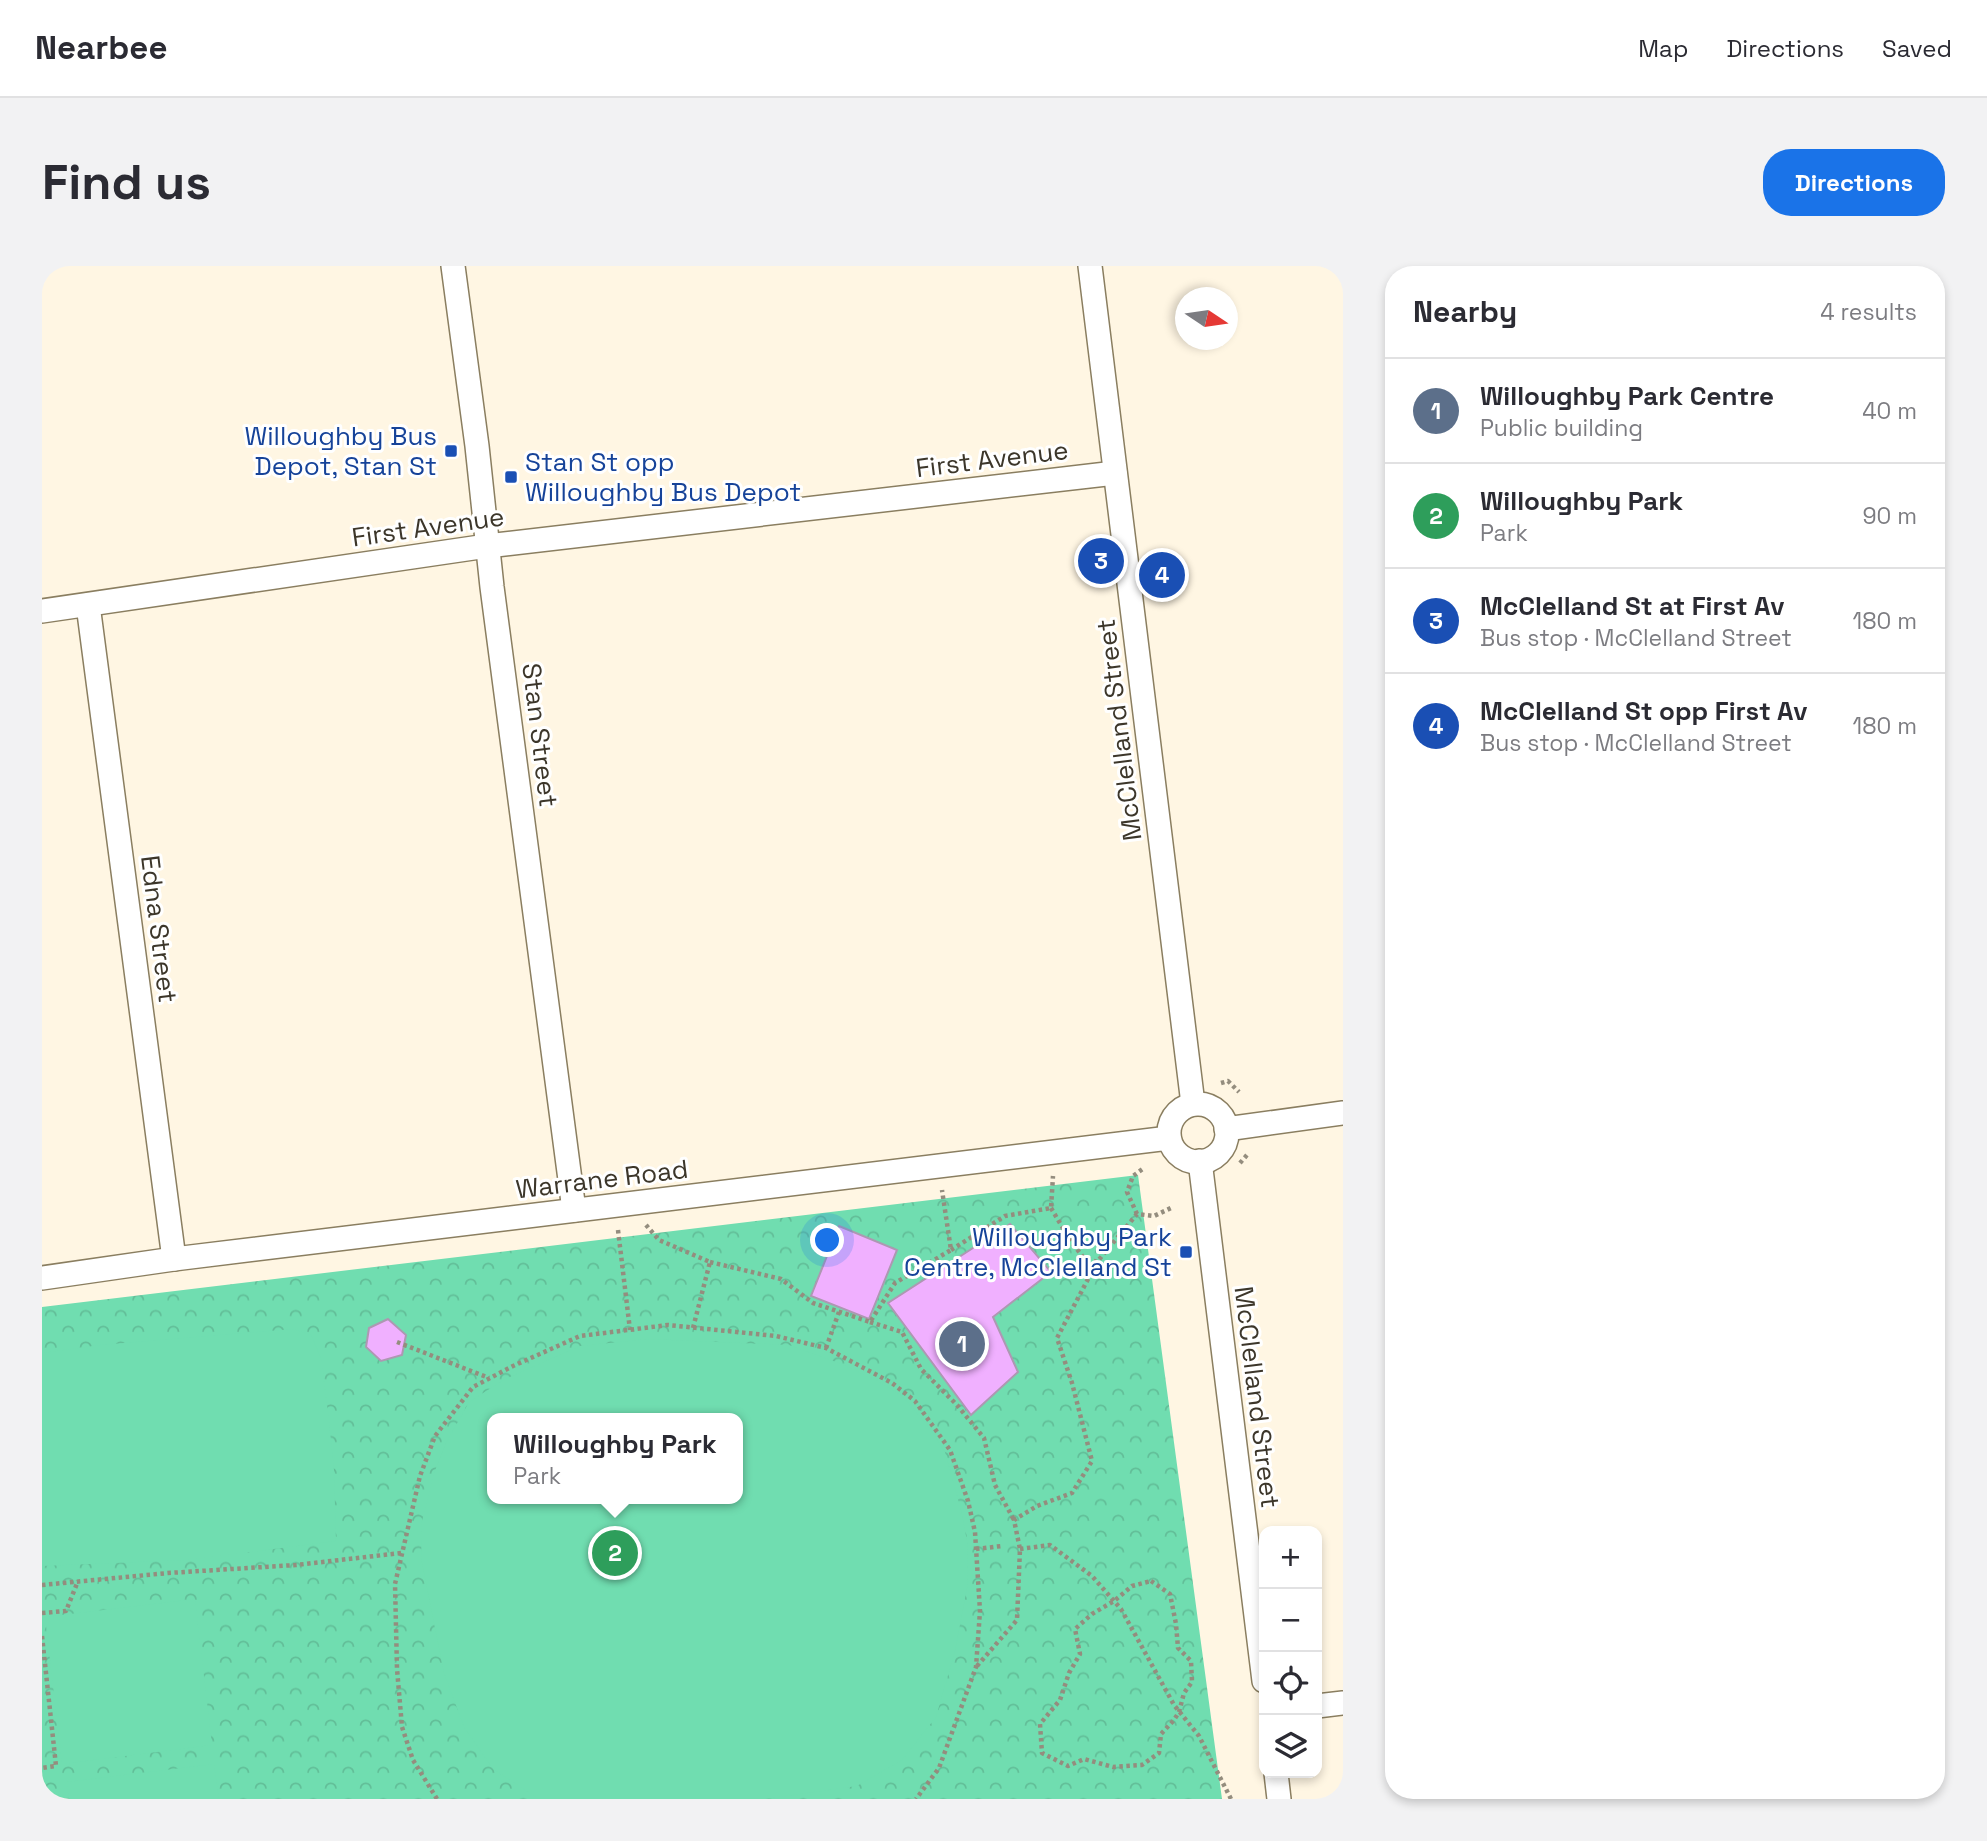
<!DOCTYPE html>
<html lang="en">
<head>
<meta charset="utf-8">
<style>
	:root { --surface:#fff; --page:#f2f2f3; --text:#2b2b33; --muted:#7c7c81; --line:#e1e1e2; --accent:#1a73e8 }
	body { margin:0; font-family:"Space Grotesk",sans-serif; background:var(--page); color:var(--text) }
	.controls { position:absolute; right:21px; bottom:21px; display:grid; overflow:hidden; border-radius:14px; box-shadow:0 4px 10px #0003 }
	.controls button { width:63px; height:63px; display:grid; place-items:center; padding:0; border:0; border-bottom:2px solid var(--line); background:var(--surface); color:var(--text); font:35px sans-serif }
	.compass { position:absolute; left:1133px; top:21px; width:63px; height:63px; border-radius:50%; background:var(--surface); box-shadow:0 4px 10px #0003; rotate:103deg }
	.you { position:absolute; left:786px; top:975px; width:24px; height:24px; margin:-18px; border:5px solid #fff; border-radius:50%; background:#1a73e8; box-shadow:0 0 0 10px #1a73e833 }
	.badge { display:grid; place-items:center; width:46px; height:46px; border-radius:50%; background:var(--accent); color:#fff; font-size:23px; font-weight:700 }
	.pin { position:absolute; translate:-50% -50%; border:4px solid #fff; box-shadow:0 2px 7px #0006 }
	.popup { position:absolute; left:445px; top:1147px; width:256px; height:91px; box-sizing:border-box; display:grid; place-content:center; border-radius:14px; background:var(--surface); filter:drop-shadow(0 2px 5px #0005); font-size:23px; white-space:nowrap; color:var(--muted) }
	.popup b { font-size:26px; color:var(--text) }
	.popup::after { content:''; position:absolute; left:50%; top:100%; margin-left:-14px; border:14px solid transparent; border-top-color:var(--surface) }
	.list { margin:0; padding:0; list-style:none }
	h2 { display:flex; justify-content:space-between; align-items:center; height:91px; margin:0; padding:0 28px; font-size:30px }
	h2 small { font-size:23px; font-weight:400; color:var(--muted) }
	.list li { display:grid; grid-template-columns:46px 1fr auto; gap:21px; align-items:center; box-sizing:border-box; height:105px; padding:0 28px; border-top:2px solid var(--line) }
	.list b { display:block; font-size:26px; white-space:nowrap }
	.list p { margin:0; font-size:23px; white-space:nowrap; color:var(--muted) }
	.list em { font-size:23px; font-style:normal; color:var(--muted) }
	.icon { flex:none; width:38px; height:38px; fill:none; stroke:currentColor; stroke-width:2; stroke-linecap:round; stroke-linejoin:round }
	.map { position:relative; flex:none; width:1301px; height:1533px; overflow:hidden; border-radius:28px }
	header { display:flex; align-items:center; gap:42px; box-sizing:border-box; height:98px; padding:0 35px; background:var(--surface); border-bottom:2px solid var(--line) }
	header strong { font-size:33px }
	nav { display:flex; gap:38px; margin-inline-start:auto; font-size:24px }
	.intro { display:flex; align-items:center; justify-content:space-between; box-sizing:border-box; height:168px; padding:0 42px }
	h1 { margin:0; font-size:49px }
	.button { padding:18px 32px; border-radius:28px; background:var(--accent); color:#fff; font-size:24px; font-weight:700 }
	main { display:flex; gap:42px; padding:0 42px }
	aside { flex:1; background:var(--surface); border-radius:28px; box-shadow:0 4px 10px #0003 }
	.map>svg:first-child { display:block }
	.park { fill:url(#park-crowns); fill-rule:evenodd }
	.pitch { fill:#70ddb0; fill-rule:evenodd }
	.building { fill:#f0b0ff; stroke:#ad98b2; stroke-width:2 }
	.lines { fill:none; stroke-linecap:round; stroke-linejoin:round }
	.street-casing { stroke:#8a7e60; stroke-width:26 }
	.path { stroke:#948d7e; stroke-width:4.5; stroke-dasharray:3.5 3.5; stroke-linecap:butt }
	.street { stroke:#fff; stroke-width:23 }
	.transit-dot { fill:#1a4fb4; stroke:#fff; stroke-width:2.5 }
	.labels { text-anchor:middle; stroke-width:6; stroke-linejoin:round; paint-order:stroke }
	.transit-label { font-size:26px; fill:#164399; stroke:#fff; text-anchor:end }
	.street-label { font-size:26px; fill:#3c362a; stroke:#fff }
</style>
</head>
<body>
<header>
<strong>Nearbee</strong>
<nav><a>Map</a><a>Directions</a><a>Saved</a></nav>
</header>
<div class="intro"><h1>Find us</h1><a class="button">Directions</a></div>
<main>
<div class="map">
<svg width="1301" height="1533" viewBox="0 0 1301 1533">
	<defs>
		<pattern id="park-crowns" width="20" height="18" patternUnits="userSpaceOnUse" patternTransform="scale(1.75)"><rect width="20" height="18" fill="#70ddb0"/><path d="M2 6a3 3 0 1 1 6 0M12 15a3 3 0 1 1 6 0" fill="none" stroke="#62be98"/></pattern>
	</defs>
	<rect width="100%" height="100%" fill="#fff6e3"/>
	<!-- park -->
	<path class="park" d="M1096,909L1180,1533H0V1041ZM450,1152H696V1233H450Z"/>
	<!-- pitch -->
	<g class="pitch">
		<path d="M251,1063L269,1069L279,1092L287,1155L292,1204L294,1275L144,1294L0,1300V1087L58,1079Z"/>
		<path d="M606,1073L747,1079L797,1097L834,1114L860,1130L887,1161L903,1186L919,1244L926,1280L925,1322L913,1385L894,1451L860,1494L815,1520L723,1533H497L451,1503L422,1461L402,1407L379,1292L380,1255L392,1207L404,1177L427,1136L463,1113L538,1080ZM696,1152V1233H450V1152Z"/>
		<path d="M153,1333L170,1479L20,1498L3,1351Z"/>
		<path d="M172,1498L177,1533H27L25,1516Z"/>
	</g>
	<!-- building -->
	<g class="building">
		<path d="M968,958L1009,1006L951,1051L976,1106L929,1149L846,1037Z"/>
		<path d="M797,960L855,984L827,1053L769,1030Z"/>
		<path d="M346,1053L364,1069L360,1089L339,1095L324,1081L327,1062Z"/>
	</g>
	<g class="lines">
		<!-- street casing -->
		<g class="street-casing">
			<g id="street">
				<path d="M411,0L435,180L450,321L532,944"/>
				<path d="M1048,0L1151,838"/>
				<path d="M46,339L132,993"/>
				<path d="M0,345L445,280L1073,207"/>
				<circle cx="1156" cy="867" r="29"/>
				<path d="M1184,863L1301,847"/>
				<path d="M1158,895L1222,1415"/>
				<path d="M0,1012L132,993L1127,872"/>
				<path d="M1275,1440L1301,1437"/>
				<path d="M1234,1507L1237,1533"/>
			</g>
		</g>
		<!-- path -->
		<g class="path">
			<path d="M1179,817L1186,815L1197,826"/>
			<path d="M1198,897L1205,889"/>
			<path d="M1009,942L1028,974L1041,991L1055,996L1095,948L1112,950L1129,942"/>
			<path d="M1095,948L1085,926L1091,910L1102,902"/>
			<path d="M604,959L617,974L668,996L651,1062"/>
			<path d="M576,964L588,1064"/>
			<path d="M909,984L963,950L1009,942L1011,910"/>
			<path d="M668,996L739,1013L771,1037L828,1056L853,1017L909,984L900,924"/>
			<path d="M828,1056L860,1066L879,1103L915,1139L942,1172L953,1219L972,1254"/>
			<path d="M355,1076L447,1112"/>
			<path d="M784,1082L797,1046"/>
			<path d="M934,1283L960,1280"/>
			<path d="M978,1283L1008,1279L1050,1310L1079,1343L1132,1439L1157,1470L1189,1533"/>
			<path d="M1109,1315L1128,1328L1134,1358L1136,1382L1149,1395L1150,1416L1142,1427L1137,1446L1132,1454L1119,1468L1117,1487L1100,1499L1071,1501L1042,1493L1026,1500L1000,1487L998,1458L1018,1434L1027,1407L1038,1388L1033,1363L1050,1348L1072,1335L1090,1320Z"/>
			<path d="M0,1319L126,1307L254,1299L359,1287"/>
			<path d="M0,1347L24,1345L36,1315"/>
			<path d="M0,1370L14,1500L0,1502"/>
			<path d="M935,1400L975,1354L978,1283L972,1254L995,1240L1030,1227L1050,1195L1030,1117L1015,1072L1055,996"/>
			<path d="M395,1533L371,1494L360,1461L355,1403L353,1318L378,1210L393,1170L431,1121L471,1100L538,1070L626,1059L734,1070L784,1082L850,1117L873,1135L908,1184L926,1235L933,1266L938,1345L934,1401L897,1502L874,1533"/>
		</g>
		<!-- street -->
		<use href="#street" class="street"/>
	</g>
	<!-- markers -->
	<g class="transit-dot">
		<rect x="402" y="178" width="14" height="14" rx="3.5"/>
		<rect x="462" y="204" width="14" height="14" rx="3.5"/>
		<rect x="1137" y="979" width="14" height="14" rx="3.5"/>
	</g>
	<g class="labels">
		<!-- transit labels -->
		<g class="transit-label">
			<text x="395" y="179">Willoughby Bus<tspan x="395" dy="30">Depot, Stan St</tspan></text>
			<text x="483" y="205" text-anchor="start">Stan St opp<tspan x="483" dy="30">Willoughby Bus Depot</tspan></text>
			<text x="1130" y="980">Willoughby Park<tspan x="1130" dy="30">Centre, McClelland St</tspan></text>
		</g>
		<!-- street labels -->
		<g class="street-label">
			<text transform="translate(950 193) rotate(-7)" y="9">First Avenue</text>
			<text transform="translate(386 261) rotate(-8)" y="9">First Avenue</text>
			<text transform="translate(1077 464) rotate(-97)" y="9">McClelland Street</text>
			<text transform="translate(498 469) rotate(83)" y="9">Stan Street</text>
			<text transform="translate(117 663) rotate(83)" y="9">Edna Street</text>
			<text transform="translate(560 913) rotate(-7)" y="9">Warrane Road</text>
			<text transform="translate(1215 1131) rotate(83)" y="9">McClelland Street</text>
		</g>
	</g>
</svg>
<div class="controls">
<button>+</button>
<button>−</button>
<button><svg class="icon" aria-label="locate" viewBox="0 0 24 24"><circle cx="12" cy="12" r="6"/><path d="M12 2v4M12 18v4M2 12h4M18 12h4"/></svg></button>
<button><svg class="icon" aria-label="layers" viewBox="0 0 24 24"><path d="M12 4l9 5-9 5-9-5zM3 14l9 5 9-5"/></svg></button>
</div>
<svg class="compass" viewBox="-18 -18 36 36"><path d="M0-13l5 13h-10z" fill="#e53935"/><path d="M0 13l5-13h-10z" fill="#7c7c81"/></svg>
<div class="you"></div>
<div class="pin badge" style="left:920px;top:1078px;background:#5c6f8a">1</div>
<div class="pin badge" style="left:573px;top:1287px;background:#2e9e5b">2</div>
<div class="popup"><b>Willoughby Park</b>Park</div>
<div class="pin badge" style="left:1059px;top:295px;background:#1a4fb4">3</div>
<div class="pin badge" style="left:1120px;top:309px;background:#1a4fb4">4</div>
</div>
<aside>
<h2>Nearby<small>4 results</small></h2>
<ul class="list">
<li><span class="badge" style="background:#5c6f8a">1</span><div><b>Willoughby Park Centre</b><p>Public building</p></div><em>40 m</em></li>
<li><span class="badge" style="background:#2e9e5b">2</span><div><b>Willoughby Park</b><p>Park</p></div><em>90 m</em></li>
<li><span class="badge" style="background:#1a4fb4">3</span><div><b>McClelland St at First Av</b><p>Bus stop · McClelland Street</p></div><em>180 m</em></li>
<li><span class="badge" style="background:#1a4fb4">4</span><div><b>McClelland St opp First Av</b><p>Bus stop · McClelland Street</p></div><em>180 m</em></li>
</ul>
</aside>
</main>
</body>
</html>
